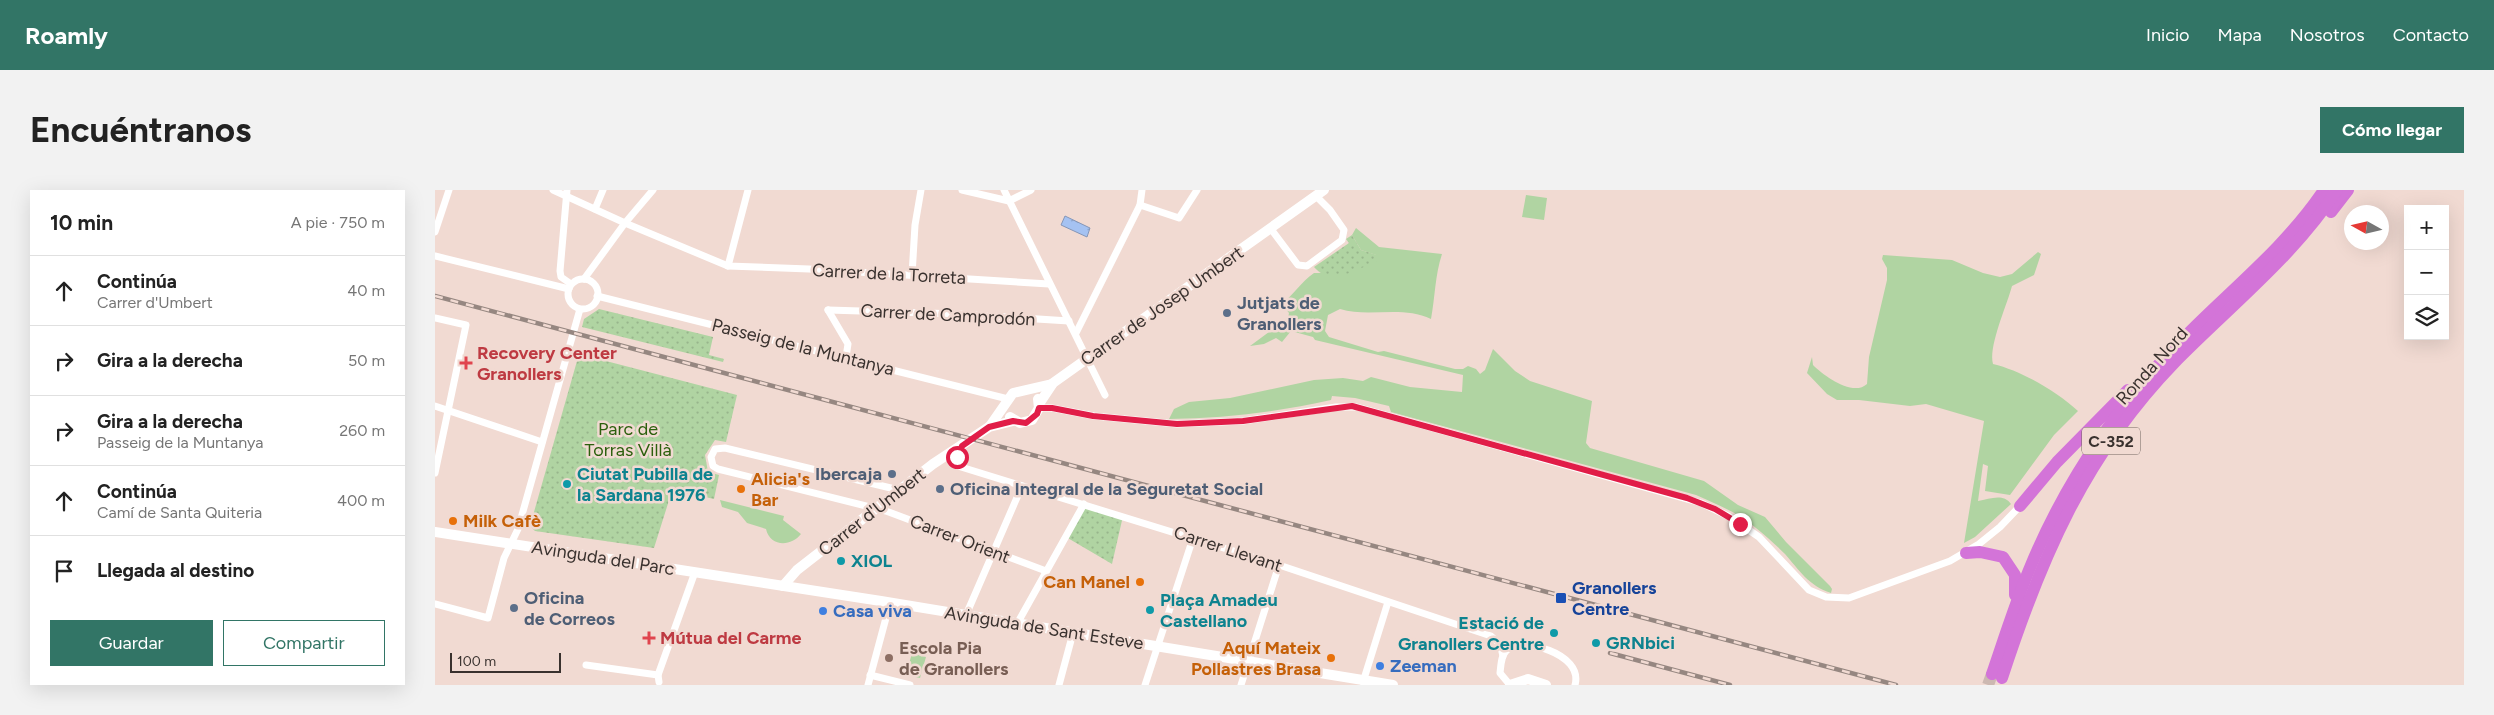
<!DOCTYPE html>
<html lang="es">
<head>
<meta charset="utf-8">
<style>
	:root { --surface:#fff; --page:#f2f2f2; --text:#222; --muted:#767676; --line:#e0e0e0; --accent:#327566 }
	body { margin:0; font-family:Figtree,sans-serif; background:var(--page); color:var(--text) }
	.controls { position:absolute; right:15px; top:15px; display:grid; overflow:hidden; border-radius:0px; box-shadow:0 5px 20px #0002 }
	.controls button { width:45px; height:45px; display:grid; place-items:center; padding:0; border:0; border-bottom:1px solid var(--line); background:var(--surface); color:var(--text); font:25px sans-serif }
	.compass { position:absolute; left:1909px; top:15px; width:45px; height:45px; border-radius:50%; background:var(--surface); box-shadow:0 5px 20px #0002; rotate:278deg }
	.scale { position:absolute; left:15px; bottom:12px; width:111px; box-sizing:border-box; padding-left:5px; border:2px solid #39312e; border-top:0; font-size:14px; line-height:18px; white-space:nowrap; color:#39312e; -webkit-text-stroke:4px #f1dad2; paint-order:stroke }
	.stop { position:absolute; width:15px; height:15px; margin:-11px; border:4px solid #e11d48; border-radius:50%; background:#fff }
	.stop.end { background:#e11d48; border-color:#fff; box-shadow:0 1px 5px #0008 }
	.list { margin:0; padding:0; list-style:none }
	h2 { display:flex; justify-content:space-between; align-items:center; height:65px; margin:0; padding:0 20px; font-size:21px }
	h2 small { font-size:16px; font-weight:400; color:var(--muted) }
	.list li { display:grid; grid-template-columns:32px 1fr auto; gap:15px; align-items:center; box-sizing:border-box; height:70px; padding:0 20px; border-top:1px solid var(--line) }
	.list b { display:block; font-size:19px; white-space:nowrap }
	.list p { margin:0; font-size:16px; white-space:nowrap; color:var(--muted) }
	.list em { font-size:16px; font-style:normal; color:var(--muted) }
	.actions { display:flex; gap:10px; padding:15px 20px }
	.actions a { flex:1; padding:11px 0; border:1px solid var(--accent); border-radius:0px; text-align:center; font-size:18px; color:var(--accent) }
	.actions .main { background:var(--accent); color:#fff }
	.icon { flex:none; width:28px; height:28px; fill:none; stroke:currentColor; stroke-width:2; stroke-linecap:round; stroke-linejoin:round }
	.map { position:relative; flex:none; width:2029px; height:495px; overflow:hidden; border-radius:0px }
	header { display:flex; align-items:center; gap:30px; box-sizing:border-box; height:70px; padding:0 25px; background:var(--accent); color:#fff }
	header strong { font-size:24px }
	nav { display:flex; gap:28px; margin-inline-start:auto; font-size:18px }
	.intro { display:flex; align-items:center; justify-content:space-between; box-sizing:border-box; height:120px; padding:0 30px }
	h1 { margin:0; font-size:35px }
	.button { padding:12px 22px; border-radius:0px; background:var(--accent); color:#fff; font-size:18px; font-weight:700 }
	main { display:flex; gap:30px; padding:0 30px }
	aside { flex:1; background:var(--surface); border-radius:0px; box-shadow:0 5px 20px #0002 }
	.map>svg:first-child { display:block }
	.grass { fill:#b0d4a2 }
	.park { fill:url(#park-dots) }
	.water { fill:url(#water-ripples); stroke:#8596b7 }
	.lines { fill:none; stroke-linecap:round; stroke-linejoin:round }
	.highway-tunnel { stroke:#ccb8b1; stroke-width:12; stroke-dasharray:12 6; stroke-linecap:butt }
	.street { stroke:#fff; stroke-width:7 }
	.secondary { stroke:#fff; stroke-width:10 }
	.highway { stroke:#d374d8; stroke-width:12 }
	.rail-casing { stroke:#968781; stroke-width:4.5 }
	.rail { stroke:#f1dad2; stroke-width:2.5; stroke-dasharray:8; stroke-linecap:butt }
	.route { stroke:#e11d48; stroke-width:6 }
	.service-dot { fill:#5c6f8a; stroke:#f1dad2; stroke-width:2 }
	.health-dot { fill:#e0444e; stroke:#f1dad2; stroke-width:2 }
	.culture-dot { fill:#0f9aa8; stroke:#f1dad2; stroke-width:2 }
	.food-dot { fill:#e8710a; stroke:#f1dad2; stroke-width:2 }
	.transit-dot { fill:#1a4fb4; stroke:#f1dad2; stroke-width:2 }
	.shop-dot { fill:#3f7fe0; stroke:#f1dad2; stroke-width:2 }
	.education-dot { fill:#8d6e63; stroke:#f1dad2; stroke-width:2 }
	.labels { text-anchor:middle; stroke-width:5; stroke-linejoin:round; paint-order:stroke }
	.shield { fill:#f1dad2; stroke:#70645f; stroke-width:1 }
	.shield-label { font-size:16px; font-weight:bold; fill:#39312e }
	.street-label { font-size:18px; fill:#39312e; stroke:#f1dad2 }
	.service-label { font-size:18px; font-weight:bold; fill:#4e5e75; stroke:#f1dad2; text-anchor:start }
	.health-label { font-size:18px; font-weight:bold; fill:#be3a42; stroke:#f1dad2; text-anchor:start }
	.park-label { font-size:18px; fill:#2c600d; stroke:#f1dad2 }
	.culture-label { font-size:18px; font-weight:bold; fill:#0d838f; stroke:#f1dad2; text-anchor:start }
	.food-label { font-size:18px; font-weight:bold; fill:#c56008; stroke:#f1dad2; text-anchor:start }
	.transit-label { font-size:18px; font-weight:bold; fill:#164399; stroke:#f1dad2; text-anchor:start }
	.shop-label { font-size:18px; font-weight:bold; fill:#366cbe; stroke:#f1dad2; text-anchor:start }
	.education-label { font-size:18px; font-weight:bold; fill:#785e54; stroke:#f1dad2; text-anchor:start }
</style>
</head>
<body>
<header>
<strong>Roamly</strong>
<nav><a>Inicio</a><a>Mapa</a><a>Nosotros</a><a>Contacto</a></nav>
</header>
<div class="intro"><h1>Encuéntranos</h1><a class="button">Cómo llegar</a></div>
<main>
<aside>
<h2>10 min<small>A pie · 750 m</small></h2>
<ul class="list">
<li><svg class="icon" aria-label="ahead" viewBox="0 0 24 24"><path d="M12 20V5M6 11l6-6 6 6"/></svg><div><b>Continúa</b><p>Carrer d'Umbert</p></div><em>40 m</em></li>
<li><svg class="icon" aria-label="right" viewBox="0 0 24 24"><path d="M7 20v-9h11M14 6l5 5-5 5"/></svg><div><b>Gira a la derecha</b></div><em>50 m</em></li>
<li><svg class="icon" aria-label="right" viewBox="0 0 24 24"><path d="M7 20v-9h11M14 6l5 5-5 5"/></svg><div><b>Gira a la derecha</b><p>Passeig de la Muntanya</p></div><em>260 m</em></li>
<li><svg class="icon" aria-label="ahead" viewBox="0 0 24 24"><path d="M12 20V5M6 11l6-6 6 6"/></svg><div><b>Continúa</b><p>Camí de Santa Quiteria</p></div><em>400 m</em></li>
<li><svg class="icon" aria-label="arrive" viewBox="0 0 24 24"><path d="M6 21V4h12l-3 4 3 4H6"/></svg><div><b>Llegada al destino</b></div></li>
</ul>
<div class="actions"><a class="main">Guardar</a><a>Compartir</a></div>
</aside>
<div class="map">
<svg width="2029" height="495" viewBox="0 0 2029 495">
	<defs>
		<pattern id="park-dots" width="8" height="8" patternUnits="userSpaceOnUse" patternTransform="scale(1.25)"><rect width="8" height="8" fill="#b0d4a2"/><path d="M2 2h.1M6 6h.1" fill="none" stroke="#98b68c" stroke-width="1.8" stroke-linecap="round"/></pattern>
		<pattern id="water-ripples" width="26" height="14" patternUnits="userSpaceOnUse" patternTransform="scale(1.25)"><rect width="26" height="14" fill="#a5c2f2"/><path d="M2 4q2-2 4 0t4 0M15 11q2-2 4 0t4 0" fill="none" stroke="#879ec4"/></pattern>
	</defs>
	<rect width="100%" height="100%" fill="#f1dad2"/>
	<!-- grass -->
	<g class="grass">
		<path d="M1091,5L1112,8L1109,30L1087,27Z"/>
		<path d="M921,38L944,57L1007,64C1000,85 1000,108 996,129C967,115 934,128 905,119L893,125L890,141L894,147L943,162L949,161L1020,179H1028L1033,176L1041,179L1045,184L1050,180L1058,159L1080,181L1095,191L1157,211L1151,253L1155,258L1269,291L1303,315L1330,327L1351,352L1395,396L1397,399L1396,403C1374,396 1364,380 1350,364C1341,355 1331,346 1321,338C1304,323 1281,314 1261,305L956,222L954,216L920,208L897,206L896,210C843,222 790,228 734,229L739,219L754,212L795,208L879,190L908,188L928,191L936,187L975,197L1027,202L1028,185L880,150L878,147L856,141L847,152L841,148L829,154L815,156L853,128L854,123L847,114C859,104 866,92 879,83H884L941,65L926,60L917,45Z"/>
		<path d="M1603,62L1606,64L1599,85L1577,96C1572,115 1553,157 1558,174C1587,181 1621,201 1643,221L1619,245L1575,305L1550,301L1553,276L1548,274L1543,311C1555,309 1568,303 1576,314L1540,347L1529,353L1549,231L1491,214L1475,216L1424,210H1402L1392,204L1372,183L1377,167L1378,175C1389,186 1418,207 1432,194L1434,167L1452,90V78L1447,69L1448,65L1517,70L1548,83L1565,87L1577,84Z"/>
		<path d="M285,310L349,326L348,330L366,344C356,357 335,357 331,339L312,333L303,322L287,317Z"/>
		<path d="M477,463L491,467L485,488L471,485Z"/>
	</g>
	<!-- park -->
	<g class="park">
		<path d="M917,45L926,60L942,65V71C923,79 896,97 879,77L914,53L911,49Z"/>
		<path d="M164,119L278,147L274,165L289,169L288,172L147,137L149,129Z"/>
		<path d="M144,164L302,205L291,252L280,250L270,265L273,282L284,285L279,309L257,304H236L219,358L100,341L95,336Z"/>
		<path d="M649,314L688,326L677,374L631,347Z"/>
	</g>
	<!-- water -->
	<path class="water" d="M630,26L655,38L652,47L626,35Z"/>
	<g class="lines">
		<!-- highway-tunnel -->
		<path class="highway-tunnel" d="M1553,495L1557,484"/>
		<!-- street -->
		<g class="street">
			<path d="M118,0L190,33L293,76L374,79L614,94"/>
			<path d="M132,0L125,81L126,87L136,94"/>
			<path d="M527,0L574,11L596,0"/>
			<path d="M569,0L670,205"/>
			<path d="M705,15L744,28L762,0"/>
			<path d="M160,19L168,0"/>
			<path d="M836,39L863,75L872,76L907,50L909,40L895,20L881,6"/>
			<path d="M0,42L14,0"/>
			<path d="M0,66L134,99"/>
			<path d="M293,76L313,0"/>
			<path d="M477,85L480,35L486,0"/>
			<path d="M149,89L190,33L218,0"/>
			<circle cx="148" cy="104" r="15"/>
			<path d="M162,106L573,209"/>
			<path d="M393,120L524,124L634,131"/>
			<path d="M393,120L413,154L411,167"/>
			<path d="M0,128L31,135L0,283"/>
			<path d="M641,143L705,15L707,0"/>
			<path d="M0,216L107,252"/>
			<path d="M604,218H617L659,226L742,234L808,231L901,217H922L1266,313L1293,326L1324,347L1374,400L1391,407L1414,408L1515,371L1544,354L1565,337L1585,316"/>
			<path d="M527,256L522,270L526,277L844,375L1056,446L1065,454L1068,466"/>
			<path d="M464,300L290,258L280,259L276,267L278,276L283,279L451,321L611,381"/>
			<path d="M0,414L53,428L69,368L83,339L145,119"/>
			<path d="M531,425L587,296"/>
			<path d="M582,434L649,314"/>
			<path d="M151,475L223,485"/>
			<path d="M435,485L475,495"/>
			<path d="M224,492L223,485L260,382"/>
			<path d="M928,492L953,412"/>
			<path d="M433,495L455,413"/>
			<path d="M624,495L638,443"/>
			<path d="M710,495L758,348"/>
			<path d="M806,495L844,375"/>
			<path d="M1075,495L1065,483C1066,475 1066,466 1071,461C1085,446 1149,463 1140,495"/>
		</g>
		<!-- secondary -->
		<g class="secondary">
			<path d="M604,214L618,193L889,0"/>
			<path d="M575,227L585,233L597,230L604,218L603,209"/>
			<path d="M555,236L578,203L617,194"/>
			<path d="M0,342L446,411L958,495"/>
			<path d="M348,396L362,380L498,274L554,237L578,231"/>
			<path d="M1075,495L1093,489L1111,495"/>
		</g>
		<!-- highway -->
		<g class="highway">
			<path d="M1896,22L1913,0"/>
			<path d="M1585,316L1622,272L1693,200"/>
			<path d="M1531,363L1545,362L1568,367L1580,385V405"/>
			<path d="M1557,484C1569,449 1580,414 1594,380C1625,304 1670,234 1725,173C1778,113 1844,67 1889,0"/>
			<path d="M1567,488C1606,368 1650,265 1739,173C1795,116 1858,67 1902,0"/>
		</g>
		<!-- rail casing -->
		<g class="rail-casing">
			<g id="rail">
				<path d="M0,106L1461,495"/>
				<path d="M1175,463L1295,495"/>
			</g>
		</g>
		<!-- rail -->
		<use href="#rail" class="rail"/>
	</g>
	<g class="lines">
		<!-- route -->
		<path class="route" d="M522,267L527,256L554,237L578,231L591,233L602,224L604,218H617L658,226L742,234L808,231L917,216L1252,308L1280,319L1305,334"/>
	</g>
	<!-- markers -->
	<g class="service-dot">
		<circle cx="792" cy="123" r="5"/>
		<circle cx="457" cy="284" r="5"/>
		<circle cx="505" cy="299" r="5"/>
		<circle cx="79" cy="418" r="5"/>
	</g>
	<g class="health-dot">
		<path d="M28.5 165.5h5v5h5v5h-5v5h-5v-5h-5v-5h5z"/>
		<path d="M211.5 440.5h5v5h5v5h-5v5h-5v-5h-5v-5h5z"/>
	</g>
	<g class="culture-dot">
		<circle cx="132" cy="294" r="5"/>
		<circle cx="406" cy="371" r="5"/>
		<circle cx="715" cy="420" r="5"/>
		<circle cx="1119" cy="443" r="5"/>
		<circle cx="1161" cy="453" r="5"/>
	</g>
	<g class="food-dot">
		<circle cx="306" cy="299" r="5"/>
		<circle cx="18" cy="331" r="5"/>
		<circle cx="705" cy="392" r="5"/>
		<circle cx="896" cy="468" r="5"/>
	</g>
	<rect class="transit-dot" x="1120" y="402" width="12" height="12" rx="2.5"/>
	<g class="shop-dot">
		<circle cx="388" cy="421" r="5"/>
		<circle cx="945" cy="476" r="5"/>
	</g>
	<circle class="education-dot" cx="454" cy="468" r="5"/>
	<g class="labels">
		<!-- shield labels -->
		<rect class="shield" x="1647" y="237.5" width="58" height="27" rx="4"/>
		<g class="shield-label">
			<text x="1676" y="257">C-352</text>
		</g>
		<!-- street labels -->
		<g class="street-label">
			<text transform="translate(454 84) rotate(3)" y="6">Carrer de la Torreta</text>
			<text transform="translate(727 116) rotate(-35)" y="6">Carrer de Josep Umbert</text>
			<text transform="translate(513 125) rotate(3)" y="6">Carrer de Camprodón</text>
			<text transform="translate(368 157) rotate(14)" y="6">Passeig de la Muntanya</text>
			<text transform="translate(1717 176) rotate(-48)" y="6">Ronda Nord</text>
			<text transform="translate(437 322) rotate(-38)" y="6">Carrer d'Umbert</text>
			<text transform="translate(525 349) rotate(21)" y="6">Carrer Orient</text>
			<text transform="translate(793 359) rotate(18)" y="6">Carrer Llevant</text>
			<text transform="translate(168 368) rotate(9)" y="6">Avinguda del Parc</text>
			<text transform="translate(609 438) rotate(9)" y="6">Avinguda de Sant Esteve</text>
		</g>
		<!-- service labels -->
		<g class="service-label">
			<text x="802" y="119">Jutjats de<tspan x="802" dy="21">Granollers</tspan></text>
			<text x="447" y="290" text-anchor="end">Ibercaja</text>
			<text x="515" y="305">Oficina Integral de la Seguretat Social</text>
			<text x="89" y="414">Oficina<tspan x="89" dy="21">de Correos</tspan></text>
		</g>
		<!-- health labels -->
		<g class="health-label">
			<text x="42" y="169">Recovery Center<tspan x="42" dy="21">Granollers</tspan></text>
			<text x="225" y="454">Mútua del Carme</text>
		</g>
		<!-- park labels -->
		<g class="park-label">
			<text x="193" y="245">Parc de<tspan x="193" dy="21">Torras Villà</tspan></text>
		</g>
		<!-- culture labels -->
		<g class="culture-label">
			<text x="142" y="290">Ciutat Pubilla de<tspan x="142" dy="21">la Sardana 1976</tspan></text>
			<text x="416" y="377">XIOL</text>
			<text x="725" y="416">Plaça Amadeu<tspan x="725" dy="21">Castellano</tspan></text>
			<text x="1109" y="439" text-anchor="end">Estació de<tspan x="1109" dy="21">Granollers Centre</tspan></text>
			<text x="1171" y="459">GRNbici</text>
		</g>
		<!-- food labels -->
		<g class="food-label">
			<text x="316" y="295">Alicia's<tspan x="316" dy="21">Bar</tspan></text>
			<text x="28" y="337">Milk Cafè</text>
			<text x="695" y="398" text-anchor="end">Can Manel</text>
			<text x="886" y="464" text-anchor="end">Aquí Mateix<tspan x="886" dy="21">Pollastres Brasa</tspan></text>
		</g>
		<!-- transit labels -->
		<g class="transit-label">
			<text x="1137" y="404">Granollers<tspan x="1137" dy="21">Centre</tspan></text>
		</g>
		<!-- shop labels -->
		<g class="shop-label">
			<text x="398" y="427">Casa viva</text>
			<text x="955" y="482">Zeeman</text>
		</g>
		<!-- education labels -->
		<g class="education-label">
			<text x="464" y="464">Escola Pia<tspan x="464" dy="21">de Granollers</tspan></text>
		</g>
	</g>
</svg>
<div class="controls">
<button>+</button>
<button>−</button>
<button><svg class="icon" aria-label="layers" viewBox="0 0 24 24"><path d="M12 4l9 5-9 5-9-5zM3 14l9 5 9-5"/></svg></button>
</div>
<svg class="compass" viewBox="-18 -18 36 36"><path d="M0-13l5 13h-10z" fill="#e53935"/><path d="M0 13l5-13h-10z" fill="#767676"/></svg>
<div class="scale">100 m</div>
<div class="stop" style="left:522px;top:267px"></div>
<div class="stop end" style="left:1305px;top:334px"></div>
</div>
</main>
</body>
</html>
